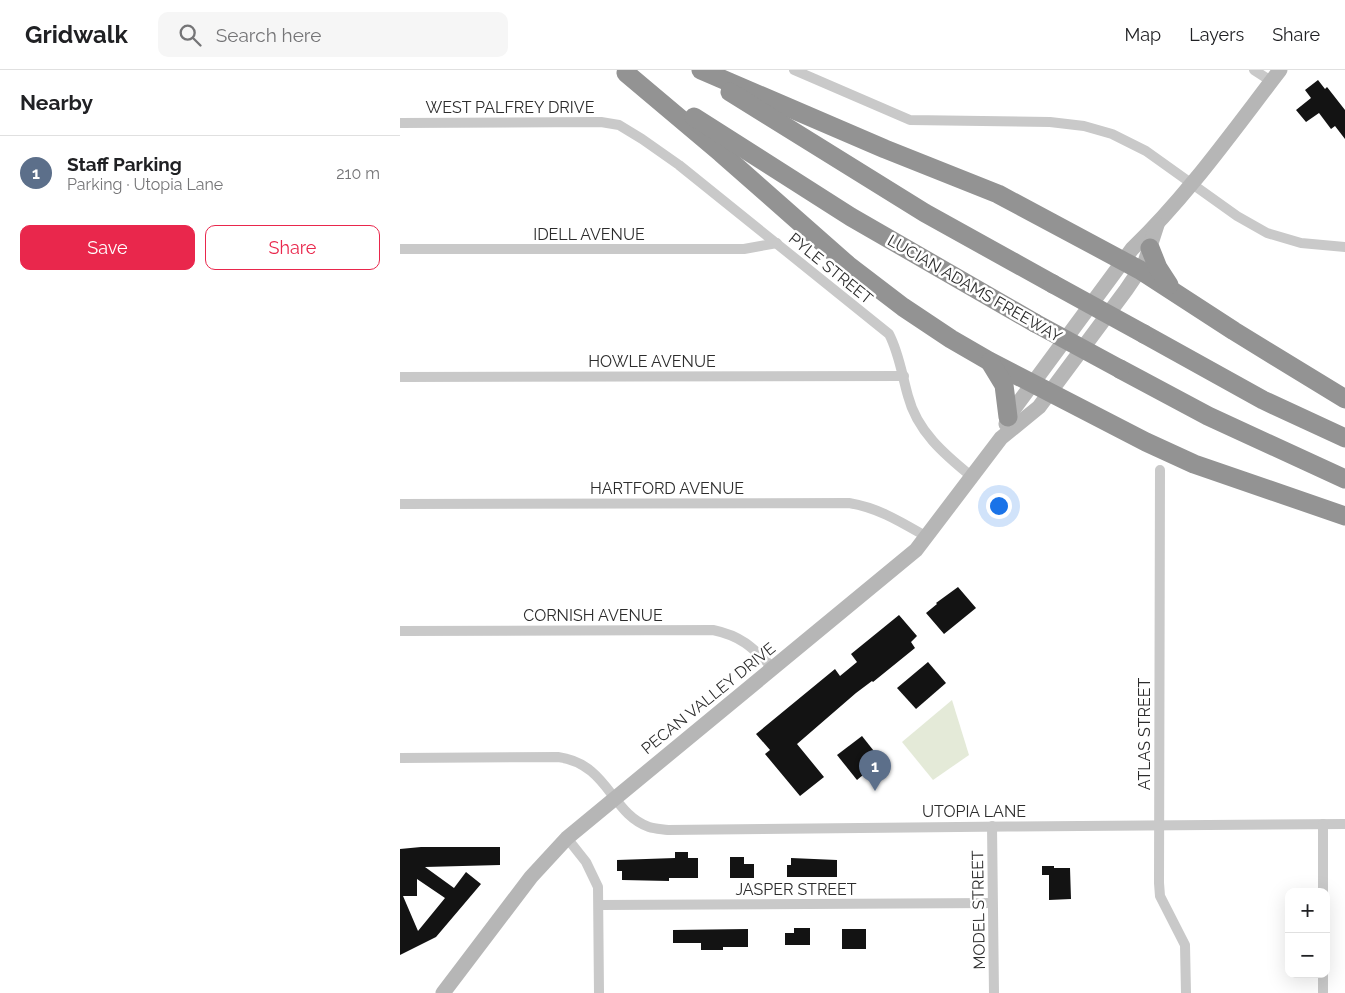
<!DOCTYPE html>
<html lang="en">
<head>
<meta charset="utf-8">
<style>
	:root { --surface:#fff; --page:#f6f6f6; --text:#202124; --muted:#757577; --line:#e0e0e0; --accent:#e9274c }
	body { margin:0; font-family:Raleway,sans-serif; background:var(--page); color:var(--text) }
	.controls { position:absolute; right:15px; bottom:15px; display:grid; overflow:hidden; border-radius:10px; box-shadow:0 5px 20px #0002 }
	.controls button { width:45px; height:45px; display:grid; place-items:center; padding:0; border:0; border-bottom:1px solid var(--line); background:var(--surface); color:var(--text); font:25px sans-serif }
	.you { position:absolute; left:598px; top:435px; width:18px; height:18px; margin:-12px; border:4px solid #fff; border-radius:50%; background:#1a73e8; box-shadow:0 0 0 8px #1a73e833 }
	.badge { display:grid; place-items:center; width:32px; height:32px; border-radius:50%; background:var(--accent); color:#fff; font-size:16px; font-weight:700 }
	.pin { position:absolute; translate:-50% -41px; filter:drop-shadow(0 1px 2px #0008) }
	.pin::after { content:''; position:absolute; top:26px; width:18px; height:15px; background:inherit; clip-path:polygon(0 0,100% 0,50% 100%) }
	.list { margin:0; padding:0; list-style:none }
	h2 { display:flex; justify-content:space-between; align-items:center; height:65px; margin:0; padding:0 20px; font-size:21px }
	h2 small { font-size:16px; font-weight:400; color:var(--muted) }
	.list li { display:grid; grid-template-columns:32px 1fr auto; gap:15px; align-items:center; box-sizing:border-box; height:75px; padding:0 20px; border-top:1px solid var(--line) }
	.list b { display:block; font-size:19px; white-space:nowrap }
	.list p { margin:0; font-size:16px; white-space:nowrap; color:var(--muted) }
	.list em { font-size:16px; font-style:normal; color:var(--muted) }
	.actions { display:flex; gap:10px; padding:15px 20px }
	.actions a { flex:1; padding:11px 0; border:1px solid var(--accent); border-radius:10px; text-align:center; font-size:18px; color:var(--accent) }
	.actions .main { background:var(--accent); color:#fff }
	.icon { flex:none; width:28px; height:28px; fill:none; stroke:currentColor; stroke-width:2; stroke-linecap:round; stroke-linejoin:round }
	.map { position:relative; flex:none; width:945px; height:923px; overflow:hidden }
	header { display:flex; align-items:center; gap:30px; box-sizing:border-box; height:70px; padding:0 25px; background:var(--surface); border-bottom:1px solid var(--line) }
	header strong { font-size:24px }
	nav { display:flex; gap:28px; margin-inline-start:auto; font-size:18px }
	.search { width:350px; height:45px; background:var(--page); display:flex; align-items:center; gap:12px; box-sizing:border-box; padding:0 18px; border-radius:10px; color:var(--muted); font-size:19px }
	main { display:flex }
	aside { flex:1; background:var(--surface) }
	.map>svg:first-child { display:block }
	.green { fill:#e4ead8 }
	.building { fill:#131313; fill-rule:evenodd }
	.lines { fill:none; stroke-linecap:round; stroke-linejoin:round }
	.street { stroke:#c9c9c9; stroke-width:10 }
	.secondary { stroke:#b6b6b6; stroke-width:15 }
	.highway { stroke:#939393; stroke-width:19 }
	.highway-bridge { stroke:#939393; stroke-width:19 }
	.labels { text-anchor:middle; stroke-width:5; stroke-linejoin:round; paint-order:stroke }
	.street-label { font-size:16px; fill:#2c2c2c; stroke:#fff }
</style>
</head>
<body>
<header>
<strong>Gridwalk</strong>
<div class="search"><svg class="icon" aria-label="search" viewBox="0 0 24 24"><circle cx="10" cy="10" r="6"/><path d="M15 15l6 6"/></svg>Search here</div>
<nav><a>Map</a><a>Layers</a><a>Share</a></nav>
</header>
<main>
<aside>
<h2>Nearby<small></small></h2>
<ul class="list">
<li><span class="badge" style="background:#5c6f8a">1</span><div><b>Staff Parking</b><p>Parking · Utopia Lane</p></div><em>210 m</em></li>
</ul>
<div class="actions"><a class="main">Save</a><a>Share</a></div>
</aside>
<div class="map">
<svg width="945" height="923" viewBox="0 0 945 923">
	<rect width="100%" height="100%" fill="#fff"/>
	<!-- green -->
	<path class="green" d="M552,630L569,685L533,710L502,672Z"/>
	<!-- building -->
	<g class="building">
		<path d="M918,10L925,19L927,17L945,40V69L935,56L931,59L919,43L906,52L896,40L911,28L905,20Z"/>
		<path d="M558,517L576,538L544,564L526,543L537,534L536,533Z"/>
		<path d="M499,545L517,566L511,572L515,578L473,612L472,611L456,623L397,674L424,707L400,726L365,684L370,680L356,664L435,599L440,606L457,592L451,584Z"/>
		<path d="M528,592L546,613L516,639L497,618Z"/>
		<path d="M462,666L481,690L457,710L437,685Z"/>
		<path d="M21,777H100V795L25,797L54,818L66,802L81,814L36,867L0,885V779ZM17,809L45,828L18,861L3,826H17Z"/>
		<path d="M275,782H288V788H298V808H269V811L222,810V801H217V790L275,788Z"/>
		<path d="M330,787H344V794H354V808H330Z"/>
		<path d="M391,788L437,790V807H387V795H391Z"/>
		<path d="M642,796H654V798H670L671,829L649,830V805H642Z"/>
		<path d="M394,858H410V875H385V863H394Z"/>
		<path d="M348,859V877H323V880H301V873H273V860Z"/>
		<rect x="442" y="859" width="24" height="20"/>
	</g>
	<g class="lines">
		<!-- street -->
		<g class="street">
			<path d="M394,0L510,50L650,52L684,56L712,64L746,81L837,146L867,163L901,173L945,177"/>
			<path d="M854,0L871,11"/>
			<path d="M0,53L201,52L219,55L242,69L279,95L489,264C499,283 502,305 508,326C517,361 544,384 571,406"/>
			<path d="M0,179H344L377,173"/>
			<path d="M0,307L504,306"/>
			<path d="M760,400L759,813L760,826L785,875L786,923"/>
			<path d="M0,434L449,433C479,438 501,452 527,467"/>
			<path d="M0,561L313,560C342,566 353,578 373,598"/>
			<path d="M0,688L158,687C209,694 211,744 249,757C255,759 262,759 268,760C494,756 719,757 945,754"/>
			<path d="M923,754V822"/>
			<path d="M592,756L594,923"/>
			<path d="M167,768L186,792L198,817L199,923"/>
			<path d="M200,835L592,833"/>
			<path d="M923,904V923"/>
		</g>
		<!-- secondary -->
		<g class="secondary">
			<path d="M606,354L608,347L732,179C788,125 833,61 880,0"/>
			<path d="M43,923L131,807L167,768L516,480L601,368L639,337L726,220L745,192L757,155"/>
		</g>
		<!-- highway -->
		<g class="highway">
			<path d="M301,0L485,79L598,124L740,200L834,261L945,329"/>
			<path d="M226,3L321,83L448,195L503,237L551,269L589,291L746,372L794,394L945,446"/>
			<path d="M330,22L525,143L653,214"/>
			<path d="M294,47L451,147L635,253"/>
			<path d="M750,178L758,198L769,215"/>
			<path d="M744,264L863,330L945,368"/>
			<path d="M590,292L604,315L608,347"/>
			<path d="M720,299L808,346L945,409"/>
		</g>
		<!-- highway-bridge -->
		<g class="highway-bridge">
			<path d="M653,214L744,264"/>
			<path d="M635,253L720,299"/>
		</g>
	</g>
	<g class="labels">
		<!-- street labels -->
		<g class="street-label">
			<text x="110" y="43">WEST PALFREY DRIVE</text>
			<text x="189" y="170">IDELL AVENUE</text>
			<text transform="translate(431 198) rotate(39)" y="6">PYLE STREET</text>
			<text transform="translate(575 218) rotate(30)" y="6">LUCIAN ADAMS FREEWAY</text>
			<text x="252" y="297">HOWLE AVENUE</text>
			<text x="267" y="424">HARTFORD AVENUE</text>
			<text x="193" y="551">CORNISH AVENUE</text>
			<text transform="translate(308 628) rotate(-39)" y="6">PECAN VALLEY DRIVE</text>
			<text transform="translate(744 664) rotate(-90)" y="6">ATLAS STREET</text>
			<text x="574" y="747">UTOPIA LANE</text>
			<text x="396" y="825">JASPER STREET</text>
			<text transform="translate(578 840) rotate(-91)" y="6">MODEL STREET</text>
		</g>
	</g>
</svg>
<div class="controls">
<button>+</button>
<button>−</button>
</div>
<div class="you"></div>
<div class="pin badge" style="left:475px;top:721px;background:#5c6f8a">1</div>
</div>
</main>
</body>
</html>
